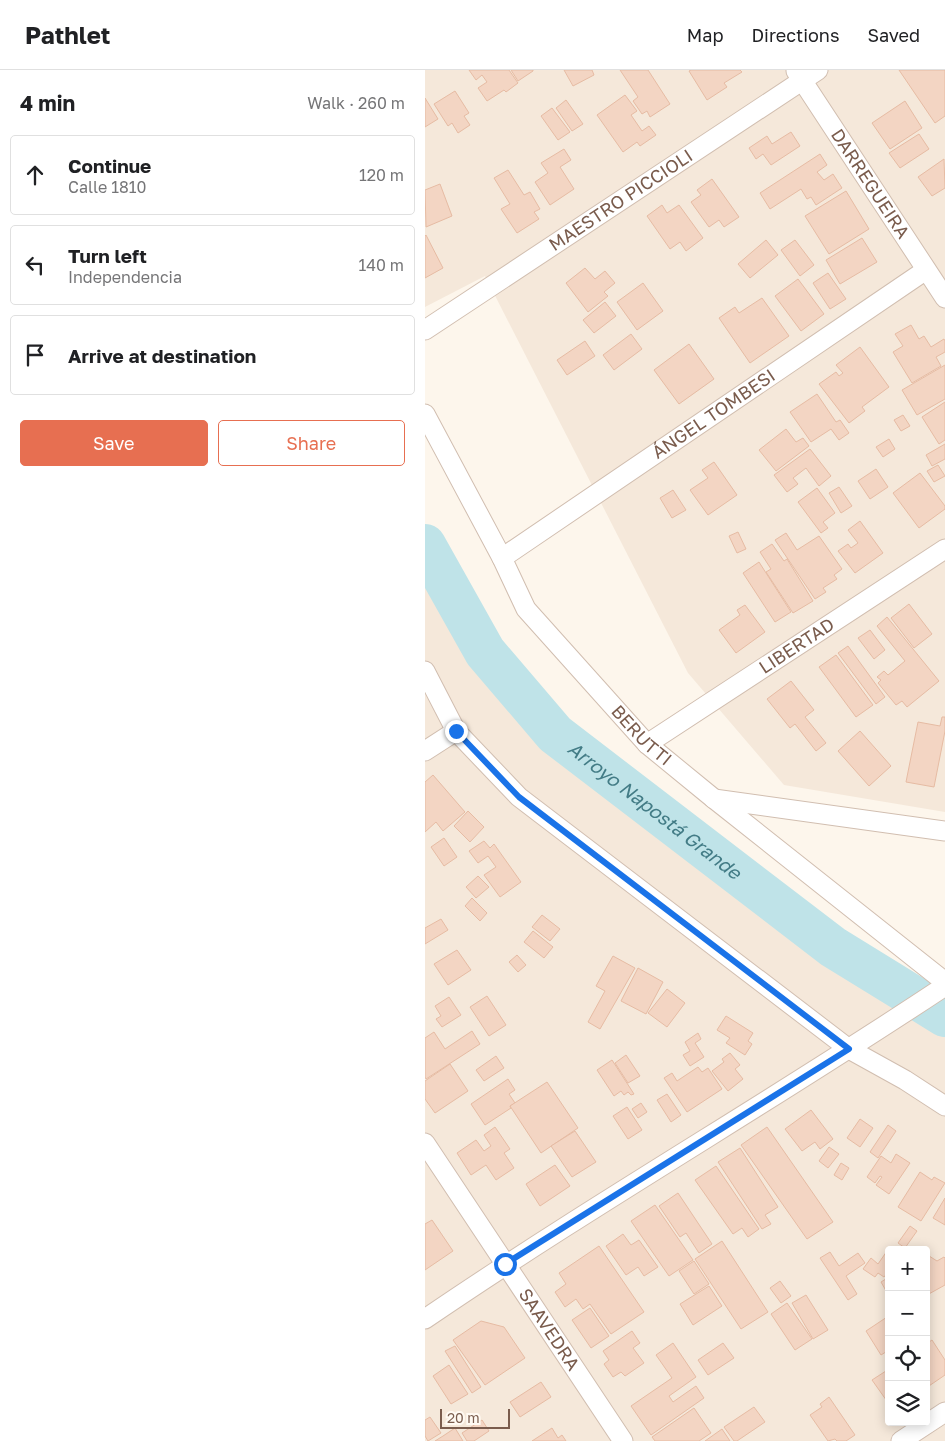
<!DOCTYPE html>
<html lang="en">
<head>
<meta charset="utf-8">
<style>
	:root { --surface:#fff; --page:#f6f6f6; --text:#202124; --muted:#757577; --line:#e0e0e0; --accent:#e76f51 }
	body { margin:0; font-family:"Golos Text",sans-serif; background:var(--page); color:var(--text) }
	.controls { position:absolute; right:15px; bottom:15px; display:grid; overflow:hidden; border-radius:5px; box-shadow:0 2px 12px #0003 }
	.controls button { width:45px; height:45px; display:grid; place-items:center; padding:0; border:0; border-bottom:1px solid var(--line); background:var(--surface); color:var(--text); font:25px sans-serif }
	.scale { position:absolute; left:15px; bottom:12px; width:70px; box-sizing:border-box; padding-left:5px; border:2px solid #7a5c4d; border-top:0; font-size:14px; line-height:18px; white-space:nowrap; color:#7a5c4d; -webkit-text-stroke:4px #fffaf3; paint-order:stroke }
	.stop { position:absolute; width:15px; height:15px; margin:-11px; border:4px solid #1a73e8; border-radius:50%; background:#fff }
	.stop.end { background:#1a73e8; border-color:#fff; box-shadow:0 1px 5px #0008 }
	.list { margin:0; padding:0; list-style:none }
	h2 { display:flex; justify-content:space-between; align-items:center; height:65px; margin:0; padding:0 20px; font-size:21px }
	h2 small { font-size:16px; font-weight:400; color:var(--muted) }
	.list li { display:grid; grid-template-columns:32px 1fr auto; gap:15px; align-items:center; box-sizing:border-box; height:80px; margin:0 10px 10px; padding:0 10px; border:1px solid var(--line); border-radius:5px }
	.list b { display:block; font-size:19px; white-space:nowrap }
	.list p { margin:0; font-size:16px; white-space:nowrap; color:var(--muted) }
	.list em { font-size:16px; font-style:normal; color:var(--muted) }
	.actions { display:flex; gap:10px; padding:15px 20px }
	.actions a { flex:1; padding:11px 0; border:1px solid var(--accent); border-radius:5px; text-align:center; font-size:18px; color:var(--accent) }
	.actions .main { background:var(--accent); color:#fff }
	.icon { flex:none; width:28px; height:28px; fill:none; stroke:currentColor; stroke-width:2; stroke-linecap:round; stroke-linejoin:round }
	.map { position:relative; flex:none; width:520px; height:1371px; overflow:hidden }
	header { display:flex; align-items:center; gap:30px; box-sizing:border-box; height:70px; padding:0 25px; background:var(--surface); border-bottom:1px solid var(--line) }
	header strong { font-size:24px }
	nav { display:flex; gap:28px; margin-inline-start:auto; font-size:18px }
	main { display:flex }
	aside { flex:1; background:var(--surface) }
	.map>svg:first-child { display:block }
	.residential { fill:#f5e8da; fill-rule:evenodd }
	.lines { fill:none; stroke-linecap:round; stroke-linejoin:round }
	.river { stroke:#bfe3e8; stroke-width:42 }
	.building { fill:#f3d5c3; stroke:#e6bba3 }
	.minor-casing { stroke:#d1beb0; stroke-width:21 }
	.minor { stroke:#fff; stroke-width:19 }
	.route { stroke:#1a73e8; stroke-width:6 }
	.labels { text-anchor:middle; stroke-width:4; stroke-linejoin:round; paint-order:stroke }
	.street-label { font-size:18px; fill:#7a5c4d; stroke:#fffaf3 }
	.water-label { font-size:19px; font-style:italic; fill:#437c86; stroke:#fffaf3 }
</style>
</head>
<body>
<header>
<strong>Pathlet</strong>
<nav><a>Map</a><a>Directions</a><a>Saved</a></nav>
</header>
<main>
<aside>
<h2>4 min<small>Walk · 260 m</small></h2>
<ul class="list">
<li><svg class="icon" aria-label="ahead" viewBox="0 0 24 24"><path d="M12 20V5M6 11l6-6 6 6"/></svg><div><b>Continue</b><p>Calle 1810</p></div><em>120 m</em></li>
<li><svg class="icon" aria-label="left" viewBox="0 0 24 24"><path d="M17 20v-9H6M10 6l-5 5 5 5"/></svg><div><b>Turn left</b><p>Independencia</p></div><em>140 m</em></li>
<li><svg class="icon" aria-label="arrive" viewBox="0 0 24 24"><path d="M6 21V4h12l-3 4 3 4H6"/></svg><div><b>Arrive at destination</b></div></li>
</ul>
<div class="actions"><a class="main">Save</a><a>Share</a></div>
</aside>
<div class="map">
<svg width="520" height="1371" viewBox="0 0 520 1371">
	<rect width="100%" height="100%" fill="#fdf6ec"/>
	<!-- residential -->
	<g class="residential">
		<path d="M0,0H520V742L359,715L263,603L60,206L0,237Z"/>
		<path d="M0,475L60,582L130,664L408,877L471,916L520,914V1371H0ZM464,1180H501V1352H464Z"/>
	</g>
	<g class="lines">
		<!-- river -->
		<path class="river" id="s1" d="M0,475L60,582L130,664L408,877L520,946"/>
	</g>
	<!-- building -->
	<g class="building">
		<path d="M44,0H84L93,13L81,22L79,20L62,31L53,18L62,12L57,5L51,10Z"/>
		<path d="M86,0H108V1L93,11Z"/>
		<path d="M139,0H167L169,5L148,16Z"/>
		<path d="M195,0H223L245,34L225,47L222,41L217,44L208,31L213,27Z"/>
		<path d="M266,0H315L317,2L299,13L302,17L282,30L264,1Z"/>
		<path d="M474,0H520V46L510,53Z"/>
		<path d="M30,21L44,43L39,46L45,55L33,63L27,53L23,56L9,34Z"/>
		<path d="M200,25L212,41L206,45L217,61L224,56L231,65L215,76L212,72L198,82L172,45Z"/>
		<path d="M0,28L13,49L0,57Z"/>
		<path d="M141,30L158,54L147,61L131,38Z"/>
		<path d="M480,31L497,58L465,79L447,53Z"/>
		<path d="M127,38L145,62L133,70L116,46Z"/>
		<path d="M366,62L375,76L346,95L338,84L331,89L324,78L342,66L347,74Z"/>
		<path d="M494,64L504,79L475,98L464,83Z"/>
		<path d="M139,79L146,90L135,97L149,119L125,135L110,112L123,103L116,93Z"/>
		<path d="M395,84L402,95L392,102L399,110L408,104L417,118L391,135L386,127L382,129L376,119L345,139L335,123Z"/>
		<path d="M519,89L520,118L507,126L493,107Z"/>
		<path d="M83,100L99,125L105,122L115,139L109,142L114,149L92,163L76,139L85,134L69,108Z"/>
		<path d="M287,109L314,147L299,157L294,150L284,157L266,132L276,125L272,120Z"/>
		<path d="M15,114L27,146L1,157L0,120Z"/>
		<path d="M421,121L444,159L404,184L380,146Z"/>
		<path d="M237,135L242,143L254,135L278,168L261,181L255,172L245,179L222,146Z"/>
		<path d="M1,165L18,198L0,208V166Z"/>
		<path d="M437,168L452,192L415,214L401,190Z"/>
		<path d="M341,170L353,185L325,208L313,194Z"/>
		<path d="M370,170L389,195L375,206L356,180Z"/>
		<path d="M160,198L170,209L180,201L190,213L179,222L183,226L163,242L141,213Z"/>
		<path d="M403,203L421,229L405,239L388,213Z"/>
		<path d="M373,209L399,244L376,261L350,226Z"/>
		<path d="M218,213L238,241L212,260L192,232Z"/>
		<path d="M337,228L364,266L325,293L294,248L310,237L314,243Z"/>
		<path d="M180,232L191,246L169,263L158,250Z"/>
		<path d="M486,255L494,269L499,266L506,277L519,269L520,271V282L511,287L516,296L487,313L468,282L478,276L470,264Z"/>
		<path d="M206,264L217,279L189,300L178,285Z"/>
		<path d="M160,271L170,286L142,305L132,290Z"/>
		<path d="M264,274L289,309L254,334L229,300Z"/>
		<path d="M435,277L464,317L437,337L440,341L424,353L394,314L411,302L414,306L418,303L411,295Z"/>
		<path d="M520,295V329L492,345L477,320Z"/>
		<path d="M392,324L411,352L415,350L424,363L414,370L406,359L386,372L365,342Z"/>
		<path d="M520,332V370L514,374L497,347Z"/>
		<path d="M478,345L485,356L476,361L469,350Z"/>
		<path d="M361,359L371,372L378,368L384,376L351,401L334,380Z"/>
		<path d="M464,369L470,379L458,387L451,377Z"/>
		<path d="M520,374V389L507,396L501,385Z"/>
		<path d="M385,379L406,406L394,416L381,398L368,408L373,414L362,422L349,405Z"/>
		<path d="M289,392L312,425L283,445L265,420L283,408L277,400Z"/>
		<path d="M513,395L520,406L509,412L502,401Z"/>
		<path d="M451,399L463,417L445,429L433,411Z"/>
		<path d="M495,403L520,436V439L494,458L468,423Z"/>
		<path d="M414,417L427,436L416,443L404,423Z"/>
		<path d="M392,418L410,443L398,452L403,458L396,463L373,432Z"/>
		<path d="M248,420L261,440L247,448L235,428Z"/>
		<path d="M435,451L458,483L430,503L413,481L423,474L426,478L433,473L423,460Z"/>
		<path d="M313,462L321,479L312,483L304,466Z"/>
		<path d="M361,463L372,480L394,466L417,499L409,505L412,509L398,518L401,522L390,529L350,470Z"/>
		<path d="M347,474L359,491L362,489L388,531L368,543L341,502L346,499L335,482Z"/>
		<path d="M334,492L366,542L350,552L318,503Z"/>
		<path d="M484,534L507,564L489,578L466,548Z"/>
		<path d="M320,535L340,562L311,583L294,560L315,545L312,540Z"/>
		<path d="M462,547L514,611L482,637L477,631L471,635L453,613L456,610L452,607L459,601L463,605L480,591L452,556Z"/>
		<path d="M445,560L460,580L449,589L433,568Z"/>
		<path d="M423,576L460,627L451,634L413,583Z"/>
		<path d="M411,585L448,635L431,647L394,597Z"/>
		<path d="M366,611L389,640L380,647L401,673L391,681L370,654L365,658L342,629Z"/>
		<path d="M517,647H520V661L509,717L481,712L493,652L515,656Z"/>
		<path d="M435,661L466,696L444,716L413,681Z"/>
		<path d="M8,705L40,742L18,761L11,752L0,762V712Z"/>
		<path d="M43,741L59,757L45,772L29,756Z"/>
		<path d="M19,768L32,787L19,796L6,777Z"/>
		<path d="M59,771L65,778L69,774L96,812L75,827L59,805L71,797L63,786L53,793L44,781Z"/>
		<path d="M53,806L64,817L51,828L41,817Z"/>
		<path d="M47,828L62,843L55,851L40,836Z"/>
		<path d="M117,845L135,859L125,871L107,857Z"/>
		<path d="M16,849L23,860L0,874V858Z"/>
		<path d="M108,861L128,877L119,888L99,872Z"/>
		<path d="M32,880L46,900L23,915L9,894Z"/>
		<path d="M92,885L101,895L93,902L84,892Z"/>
		<path d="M188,886L210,898L175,959L163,952L180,921L171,916Z"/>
		<path d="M213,898L238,912L221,944L196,931Z"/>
		<path d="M242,919L260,933L242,957L223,943Z"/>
		<path d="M62,926L81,955L64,966L45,937Z"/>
		<path d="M24,927L36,945L17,957L11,949L16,946L10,936Z"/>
		<path d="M301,946L328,963L323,971L327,974L320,985L301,973L305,968L292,960Z"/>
		<path d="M47,961L55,974L1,1009L0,1007V968L9,962L20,979Z"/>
		<path d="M273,963L276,969L270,973L279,987L265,996L258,985L265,981L260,972Z"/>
		<path d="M305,983L315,995L310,999L318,1009L303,1021L287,1001L299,992L297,989Z"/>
		<path d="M201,985L215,1006L203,1013L190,993Z"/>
		<path d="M71,986L79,998L59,1011L51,1000Z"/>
		<path d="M187,990L209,1024L206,1025L203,1022L199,1025L196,1021L189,1026L172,1000Z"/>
		<path d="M25,994L43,1021L10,1043L0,1029V1011Z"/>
		<path d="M273,997L277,1002L283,998L297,1019L262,1042L239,1008L247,1003L252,1011Z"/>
		<path d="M83,1009L90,1020L84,1024L90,1033L85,1036L86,1038L60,1055L46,1034Z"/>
		<path d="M122,1012L153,1058L116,1083L85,1036Z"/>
		<path d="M242,1024L256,1045L246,1052L232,1030Z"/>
		<path d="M216,1033L222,1042L213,1048L207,1039Z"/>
		<path d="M202,1037L217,1060L203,1069L188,1046Z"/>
		<path d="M386,1040L408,1069L395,1079L390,1072L377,1081L360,1059Z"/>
		<path d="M435,1049L448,1058L435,1077L422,1068Z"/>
		<path d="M463,1055L471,1061L453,1088L445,1082Z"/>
		<path d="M70,1057L85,1079L79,1083L89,1098L71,1110L61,1095L46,1105L32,1083L51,1070L59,1081L66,1076L59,1065Z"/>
		<path d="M342,1057L408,1152L382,1169L316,1075Z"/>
		<path d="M150,1061L171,1092L147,1107L126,1076Z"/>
		<path d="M404,1077L414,1084L403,1098L394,1091Z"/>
		<path d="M315,1078L353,1137L340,1145L346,1154L337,1159L293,1092Z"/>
		<path d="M471,1084L485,1093L464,1124L451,1115L457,1107L455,1106L450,1113L442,1107L456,1086L466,1093Z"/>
		<path d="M416,1093L424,1098L417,1110L409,1105Z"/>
		<path d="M130,1095L145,1116L115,1136L101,1114Z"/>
		<path d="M291,1096L334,1159L323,1167L317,1158L308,1164L270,1110Z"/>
		<path d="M495,1102L507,1110L509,1107L520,1113L496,1151L473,1137Z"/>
		<path d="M253,1123L287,1174L274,1183L261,1163L255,1167L234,1136Z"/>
		<path d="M520,1128V1155L508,1148Z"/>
		<path d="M230,1135L268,1190L244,1206L206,1151Z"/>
		<path d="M7,1150L28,1181L0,1200V1154Z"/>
		<path d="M485,1156L492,1161L480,1178L473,1173Z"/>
		<path d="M198,1164L206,1175L214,1170L233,1197L219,1206L213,1197L201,1205L181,1176Z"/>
		<path d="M297,1171L343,1242L316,1259L270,1189Z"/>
		<path d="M174,1176L219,1242L186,1264L165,1234L158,1239L151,1229L140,1237L130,1222L141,1214L134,1203Z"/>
		<path d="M462,1181L464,1182V1201L459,1207L453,1203L450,1207L438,1199L446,1188L453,1194Z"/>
		<path d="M405,1182L414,1196L433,1183L440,1193L421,1206L432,1224L423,1230L395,1188Z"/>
		<path d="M501,1184L512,1191L519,1187L520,1188V1215L502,1225Z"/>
		<path d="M269,1191L284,1214L269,1224L254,1201Z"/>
		<path d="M464,1207V1226L456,1212Z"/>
		<path d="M355,1211L366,1226L356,1233L345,1218Z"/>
		<path d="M284,1216L297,1236L268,1255L255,1234Z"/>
		<path d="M381,1225L403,1260L388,1269L367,1233Z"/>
		<path d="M362,1233L387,1269L370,1280L346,1244Z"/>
		<path d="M165,1238L184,1266L166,1278L147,1250Z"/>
		<path d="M462,1247L464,1250V1280L456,1285L441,1261Z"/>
		<path d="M56,1251L79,1257L100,1288L60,1315L28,1270Z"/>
		<path d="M207,1261L215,1273L208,1278L219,1293L200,1306L196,1302L188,1307L179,1294L184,1290L178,1281Z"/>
		<path d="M507,1270L520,1290V1305L501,1318V1274Z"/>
		<path d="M248,1273L271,1307L244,1326L248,1332L271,1316L279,1328L226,1365L206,1336L247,1308L231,1285Z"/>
		<path d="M298,1273L309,1288L283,1305L273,1290Z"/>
		<path d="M30,1276L56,1317L47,1323L20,1281Z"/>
		<path d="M24,1295L43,1324L26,1334L8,1306Z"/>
		<path d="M464,1299V1334L447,1310Z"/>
		<path d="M116,1312L126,1327L95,1347L85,1332Z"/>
		<path d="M404,1327L430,1365L421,1371H412L410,1369L403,1371L385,1345L397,1337L395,1334Z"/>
		<path d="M329,1337L340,1352L312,1371H309L299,1357Z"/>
		<path d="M269,1338L286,1363L274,1371H230L227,1367Z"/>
		<path d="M5,1347L16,1363L3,1371L0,1366V1350Z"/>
		<path d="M57,1350L64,1361L49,1371H42L37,1363Z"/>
		<path d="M30,1358L38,1371H10L18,1366Z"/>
		<path d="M127,1358L133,1368L137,1365L141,1371H107Z"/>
		<path d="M297,1359L305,1371H280Z"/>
	</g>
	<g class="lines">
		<!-- minor casing -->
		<g class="minor-casing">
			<g id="minor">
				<path id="s2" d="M371,1L520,228"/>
				<path id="s3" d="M0,260L393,0"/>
				<path id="s4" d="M0,344L77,488L101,539L222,674L288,728L520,912"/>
				<path id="s5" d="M77,488L501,200"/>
				<path d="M0,601L31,661L94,727L424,979L480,1010L520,1036"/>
				<path id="s6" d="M222,674L520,479"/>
				<path d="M0,681L31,661"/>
				<path d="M289,729L520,761"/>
				<path id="s7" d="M0,1073L198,1371"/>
				<path d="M0,1249C170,1133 349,1030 520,916"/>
				<path d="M476,1371L520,1342"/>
			</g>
		</g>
		<!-- minor -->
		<use href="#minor" class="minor"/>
	</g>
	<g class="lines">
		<!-- route -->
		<path class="route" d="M31,661L94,727L424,979L80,1194"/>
	</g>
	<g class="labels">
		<!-- street labels -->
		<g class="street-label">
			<text dy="6" stroke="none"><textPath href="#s2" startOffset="135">DARREGUEIRA</textPath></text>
			<text dy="6" stroke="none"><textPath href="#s3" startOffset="235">MAESTRO PICCIOLI</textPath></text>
			<text dy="6" stroke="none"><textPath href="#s5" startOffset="256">ÁNGEL TOMBESI</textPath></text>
			<text dy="6" stroke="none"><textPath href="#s6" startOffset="179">LIBERTAD</textPath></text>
			<text dy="6" stroke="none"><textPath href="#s4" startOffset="391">BERUTTI</textPath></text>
			<text dy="6" stroke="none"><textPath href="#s7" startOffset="224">SAAVEDRA</textPath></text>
		</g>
		<!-- water labels -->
		<g class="water-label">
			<text dy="7" stroke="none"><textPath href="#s1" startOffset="356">Arroyo Napostá Grande</textPath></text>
		</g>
	</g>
</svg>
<div class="controls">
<button>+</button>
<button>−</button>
<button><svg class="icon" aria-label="locate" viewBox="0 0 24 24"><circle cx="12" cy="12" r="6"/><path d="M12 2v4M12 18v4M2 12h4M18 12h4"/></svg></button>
<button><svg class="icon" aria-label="layers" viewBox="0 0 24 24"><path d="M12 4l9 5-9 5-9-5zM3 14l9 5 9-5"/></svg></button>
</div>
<div class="scale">20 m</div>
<div class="stop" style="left:80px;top:1194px"></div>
<div class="stop end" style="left:31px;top:661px"></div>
</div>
</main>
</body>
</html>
